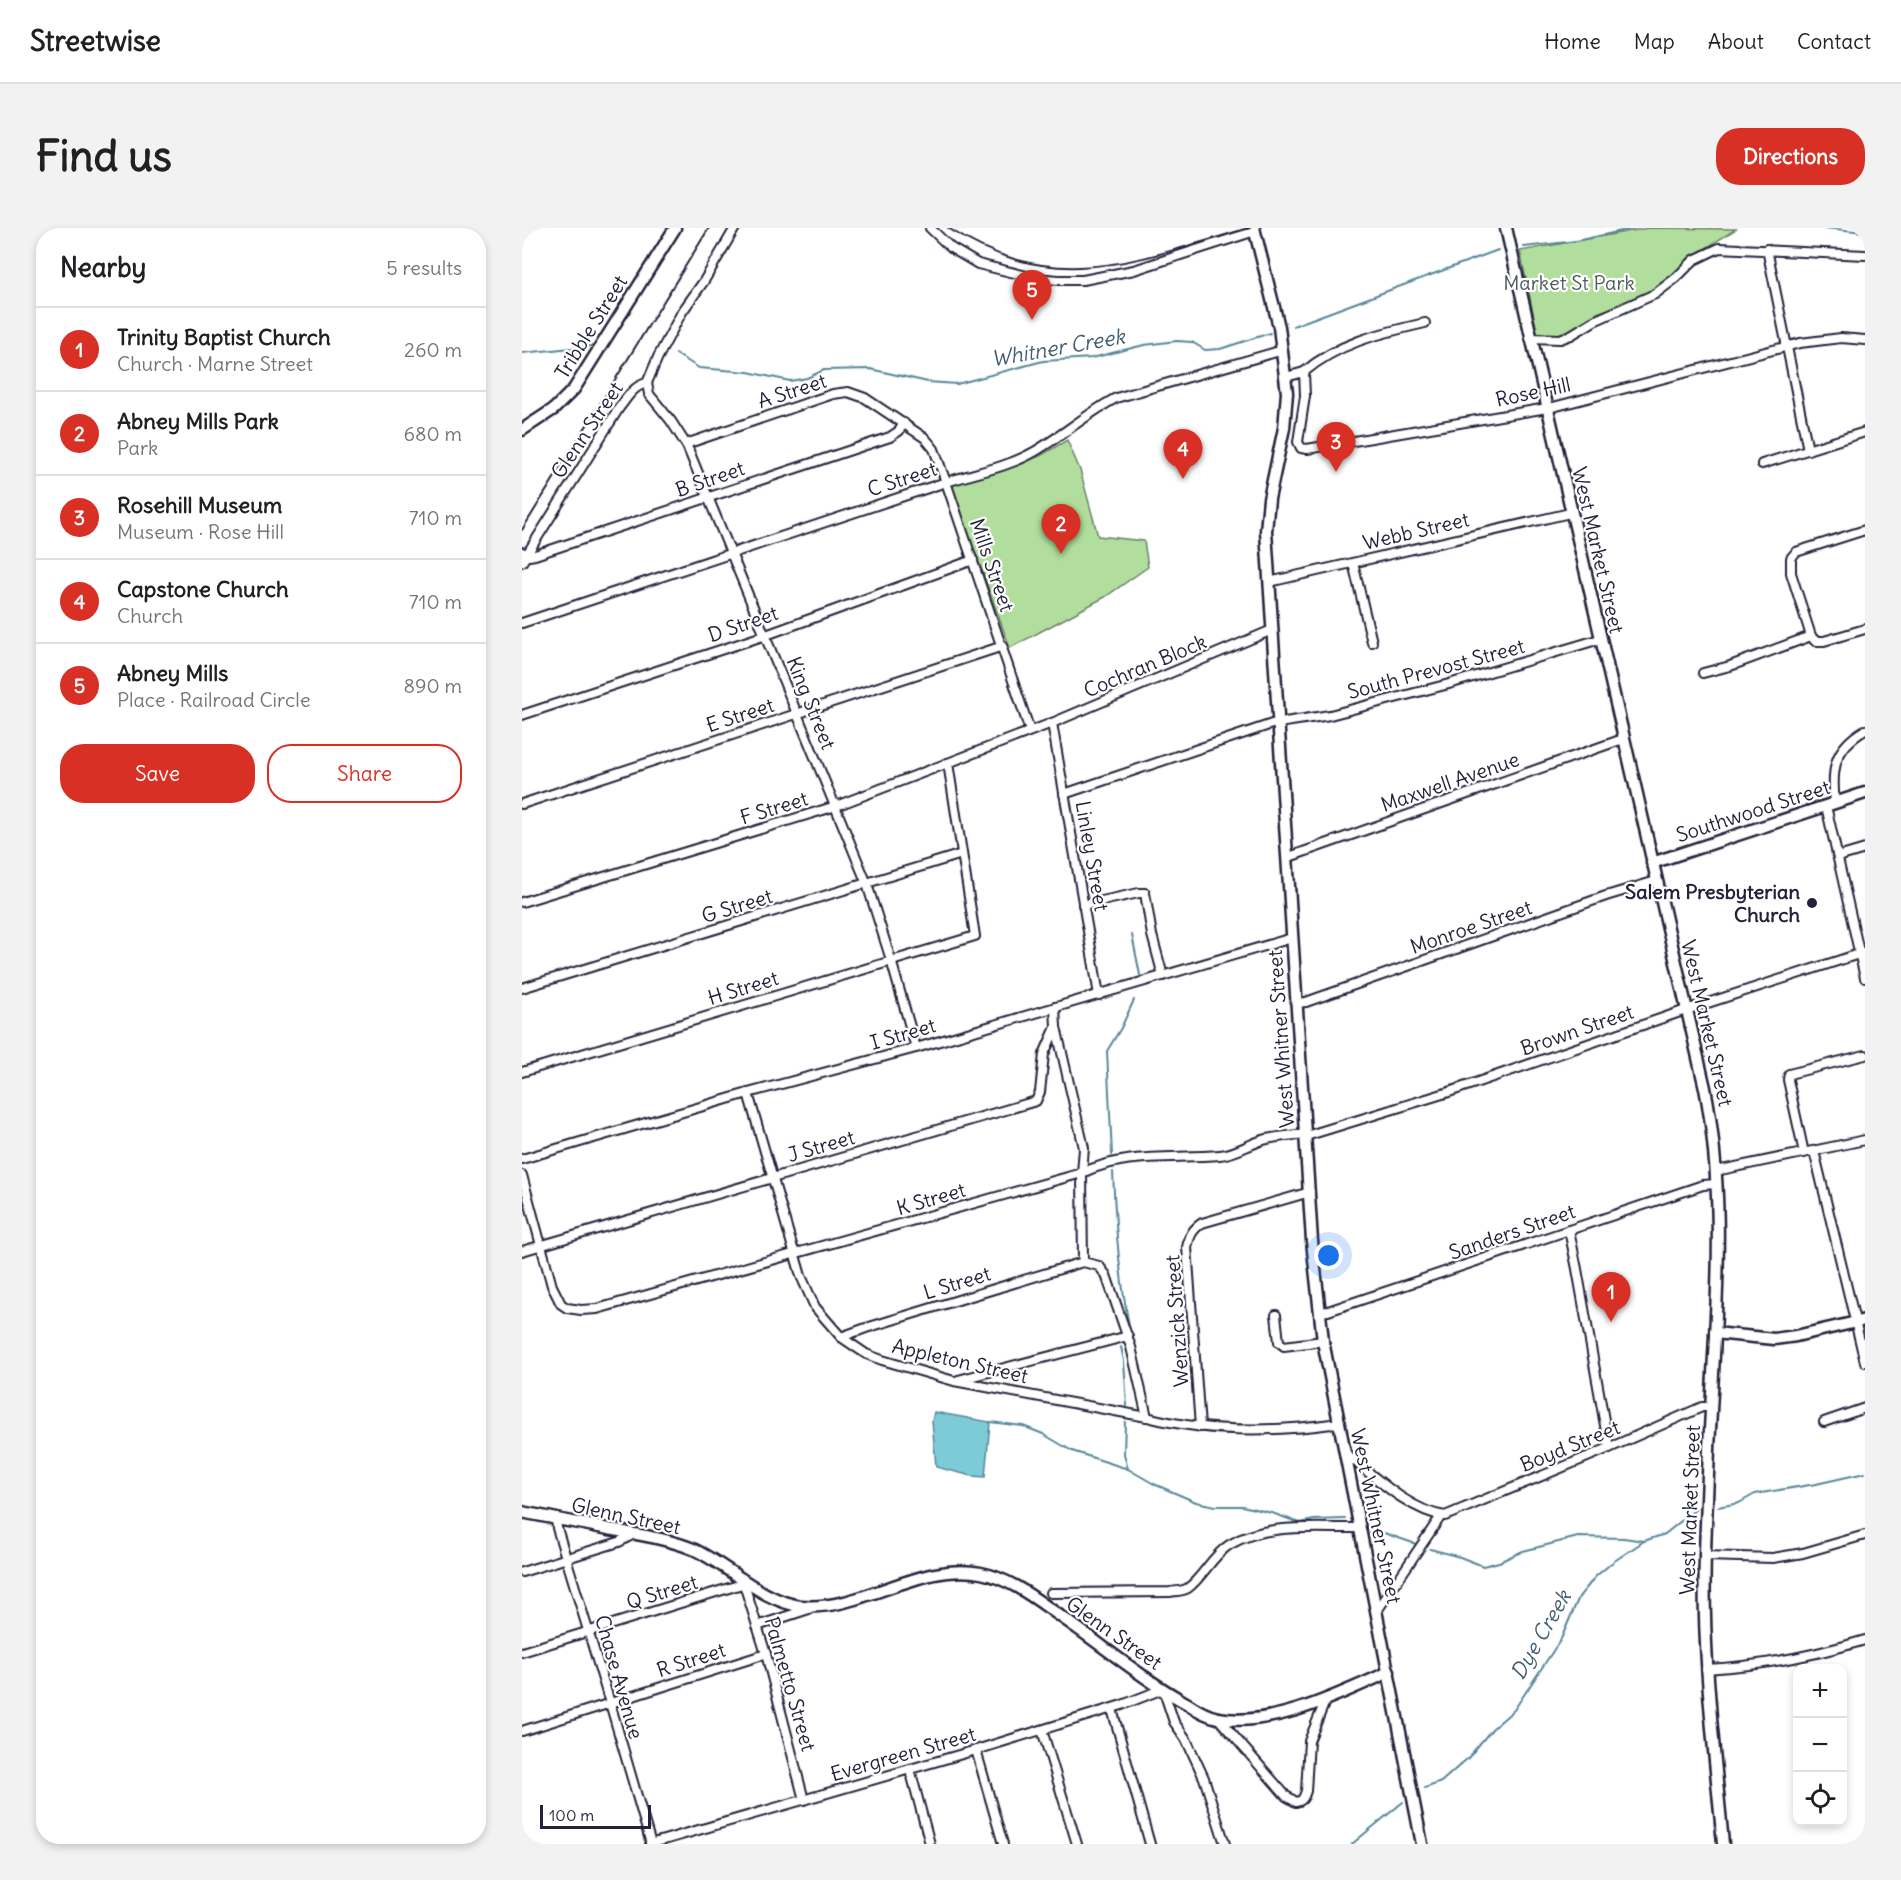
<!DOCTYPE html>
<html lang="en">
<head>
<meta charset="utf-8">
<style>
	:root { --surface:#fff; --page:#f2f2f2; --text:#202124; --muted:#757577; --line:#e0e0e0; --accent:#d93025 }
	body { margin:0; font-family:Delius,sans-serif; background:var(--page); color:var(--text) }
	.controls { position:absolute; right:18px; bottom:18px; display:grid; overflow:hidden; border-radius:12px; box-shadow:0 3px 9px #0003 }
	.controls button { width:54px; height:54px; display:grid; place-items:center; padding:0; border:0; border-bottom:2px solid var(--line); background:var(--surface); color:var(--text); font:30px sans-serif }
	.scale { position:absolute; left:18px; bottom:15px; width:111px; box-sizing:border-box; padding-left:6px; border:3px solid #22223b; border-top:0; font-size:16px; line-height:21px; white-space:nowrap; color:#22223b; -webkit-text-stroke:4px #fff; paint-order:stroke }
	.you { position:absolute; left:807px; top:1028px; width:21px; height:21px; margin:-15px; border:4px solid #fff; border-radius:50%; background:#1a73e8; box-shadow:0 0 0 9px #1a73e833 }
	.badge { display:grid; place-items:center; width:39px; height:39px; border-radius:50%; background:var(--accent); color:#fff; font-size:20px; font-weight:700 }
	.pin { position:absolute; translate:-50% -50px; filter:drop-shadow(0 2px 3px #0008) }
	.pin::after { content:''; position:absolute; top:32px; width:21px; height:18px; background:inherit; clip-path:polygon(0 0,100% 0,50% 100%) }
	.list { margin:0; padding:0; list-style:none }
	h2 { display:flex; justify-content:space-between; align-items:center; height:78px; margin:0; padding:0 24px; font-size:26px }
	h2 small { font-size:20px; font-weight:400; color:var(--muted) }
	.list li { display:grid; grid-template-columns:39px 1fr auto; gap:18px; align-items:center; box-sizing:border-box; height:84px; padding:0 24px; border-top:2px solid var(--line) }
	.list b { display:block; font-size:22px; white-space:nowrap }
	.list p { margin:0; font-size:20px; white-space:nowrap; color:var(--muted) }
	.list em { font-size:20px; font-style:normal; color:var(--muted) }
	.actions { display:flex; gap:12px; padding:18px 24px }
	.actions a { flex:1; padding:14px 0; border:2px solid var(--accent); border-radius:24px; text-align:center; font-size:21px; color:var(--accent) }
	.actions .main { background:var(--accent); color:#fff }
	.icon { flex:none; width:33px; height:33px; fill:none; stroke:currentColor; stroke-width:2; stroke-linecap:round; stroke-linejoin:round }
	.map { position:relative; flex:none; width:1343px; height:1616px; overflow:hidden; border-radius:24px }
	header { display:flex; align-items:center; gap:36px; box-sizing:border-box; height:84px; padding:0 30px; background:var(--surface); border-bottom:2px solid var(--line) }
	header strong { font-size:28px }
	nav { display:flex; gap:33px; margin-inline-start:auto; font-size:21px }
	.intro { display:flex; align-items:center; justify-content:space-between; box-sizing:border-box; height:144px; padding:0 36px }
	h1 { margin:0; font-size:42px }
	.button { padding:15px 27px; border-radius:24px; background:var(--accent); color:#fff; font-size:21px; font-weight:700 }
	main { display:flex; gap:36px; padding:0 36px }
	aside { flex:1; background:var(--surface); border-radius:24px; box-shadow:0 3px 9px #0003 }
	.map>svg:first-child { display:block }
	.green { fill:#b1de9c; stroke:#6a806c; stroke-width:1.5 }
	.water { fill:#7bcbd7; stroke:#578799; stroke-width:1.5 }
	.lines { fill:none; stroke-linecap:round; stroke-linejoin:round }
	.stream { stroke:#578799; stroke-width:2 }
	.street-casing { stroke:#22223b; stroke-width:12 }
	.secondary-casing { stroke:#22223b; stroke-width:15 }
	.street { stroke:#fff; stroke-width:8 }
	.secondary { stroke:#fff; stroke-width:10 }
	.rail { stroke:#22223b; stroke-width:2 }
	.poi-dot { fill:#22223b; stroke:#fff; stroke-width:2 }
	.labels { text-anchor:middle; stroke-width:4.5; stroke-linejoin:round; paint-order:stroke }
	.park-label { font-size:20px; fill:#4d5a58; stroke:#fff }
	.street-label { font-size:20px; fill:#22223b; stroke:#fff }
	.poi-label { font-size:20px; font-weight:bold; fill:#22223b; stroke:#fff; text-anchor:end }
	.water-label { font-size:21px; font-style:italic; fill:#415d72; stroke:#fff }
</style>
</head>
<body>
<header>
<strong>Streetwise</strong>
<nav><a>Home</a><a>Map</a><a>About</a><a>Contact</a></nav>
</header>
<div class="intro"><h1>Find us</h1><a class="button">Directions</a></div>
<main>
<aside>
<h2>Nearby<small>5 results</small></h2>
<ul class="list">
<li><span class="badge">1</span><div><b>Trinity Baptist Church</b><p>Church · Marne Street</p></div><em>260 m</em></li>
<li><span class="badge">2</span><div><b>Abney Mills Park</b><p>Park</p></div><em>680 m</em></li>
<li><span class="badge">3</span><div><b>Rosehill Museum</b><p>Museum · Rose Hill</p></div><em>710 m</em></li>
<li><span class="badge">4</span><div><b>Capstone Church</b><p>Church</p></div><em>710 m</em></li>
<li><span class="badge">5</span><div><b>Abney Mills</b><p>Place · Railroad Circle</p></div><em>890 m</em></li>
</ul>
<div class="actions"><a class="main">Save</a><a>Share</a></div>
</aside>
<div class="map">
<svg width="1343" height="1616" viewBox="0 0 1343 1616">
	<rect width="100%" height="100%" fill="#fff"/>
	<filter id="ink" filterUnits="userSpaceOnUse"><feTurbulence type="fractalNoise" baseFrequency=".0167" numOctaves="2"/><feDisplacementMap in="SourceGraphic" scale="12" xChannelSelector="R" yChannelSelector="G"/><feConvolveMatrix kernelMatrix="1 2 1 2 8 2 1 2 1" color-interpolation-filters="sRGB"/></filter>
	<g filter="url(#ink)">
		<!-- green -->
		<g class="green">
			<path d="M1126,0L1214,1L1168,30L1140,56L1110,73L1075,85L1056,99L1043,106L1017,107L1015,103L998,23Z"/>
			<path d="M545,212L558,242L576,308L622,313L626,339L583,369L488,420L429,258L518,228Z"/>
		</g>
		<!-- water -->
		<path class="water" d="M412,1184L468,1194L463,1249L450,1248L414,1239L410,1193Z"/>
		<g class="lines">
			<!-- stream -->
			<g class="stream">
				<path d="M1303,0L1343,4"/>
				<path d="M1002,19L1054,13L1113,0"/>
				<path d="M771,98L976,22"/>
				<path d="M0,125L70,118"/>
				<path d="M154,126L177,140L226,144L268,153L285,150L302,142L348,141L406,154L435,156L521,133L570,130L622,117L655,113L670,114L683,122L698,121L748,105"/>
				<path d="M610,707L618,747"/>
				<path d="M590,927L585,823L599,800L612,772"/>
				<path d="M591,944C593,995 597,1047 607,1097"/>
				<path d="M599,1119L602,1133L605,1178"/>
				<path d="M468,1194L501,1198L521,1206L550,1223L606,1241L632,1256L674,1274L693,1278H720L750,1285L778,1295L792,1292L823,1291"/>
				<path d="M603,1194L602,1226L606,1241"/>
				<path d="M1196,1279L1217,1275L1233,1266L1294,1256L1343,1245"/>
				<path d="M859,1304L894,1316"/>
				<path d="M908,1321L938,1329L961,1338L977,1334L1001,1323L1056,1309L1102,1310L1122,1313"/>
				<path d="M903,1560L919,1554L946,1530L970,1501L992,1482L1039,1411L1057,1369L1074,1348L1091,1334L1122,1313L1143,1306L1174,1281"/>
				<path d="M830,1616L881,1574"/>
			</g>
			<!-- street casing -->
			<g class="street-casing">
				<g id="street">
					<path d="M408,0L429,20L456,36L513,50L537,52H561L612,42L733,3"/>
					<path d="M1245,21L1286,222"/>
					<path d="M1008,110L1038,111L1049,107L1072,93L1133,66L1154,50L1172,32L1197,20L1343,27"/>
					<path d="M782,144C817,114 860,105 903,95"/>
					<path d="M764,149L782,144L783,168L776,214L779,220L785,221L1031,179L1278,115L1319,110L1343,112"/>
					<path d="M125,155L127,166L149,193L165,218L345,656L369,732L394,820"/>
					<path d="M125,155L136,129L160,84L182,53L213,0"/>
					<path d="M164,216L311,166L326,164L343,170L403,210L412,221L424,254L508,503"/>
					<path d="M1240,236L1343,204"/>
					<path d="M0,324L7,328L13,327L368,209L377,203L382,195"/>
					<path d="M0,334L97,180C105,170 111,158 125,155"/>
					<path d="M831,335L850,414"/>
					<path d="M747,354L1048,285"/>
					<path d="M0,395L424,254C453,245 486,239 512,224C541,207 566,185 594,170L761,122"/>
					<path d="M1289,408L1269,345V330L1274,324L1343,302"/>
					<path d="M1289,408L1293,413H1302L1343,401"/>
					<path d="M1181,445L1208,438L1289,408"/>
					<path d="M0,487L244,407L451,332"/>
					<path d="M530,495L577,767"/>
					<path d="M542,566L750,496L808,487L927,456L1078,411"/>
					<path d="M1313,575C1309,541 1312,520 1343,502"/>
					<path d="M0,576L481,418"/>
					<path d="M1304,578L1343,750"/>
					<path d="M767,629L1101,511"/>
					<path d="M1316,629L1343,621"/>
					<path d="M0,674L314,578L530,495L750,402"/>
					<path d="M561,677L617,665H623L630,707L641,748"/>
					<path d="M0,760L440,626"/>
					<path d="M775,775L784,774L1084,668L1134,653"/>
					<path d="M534,799L562,920L560,945L561,1034L577,1038L584,1047L609,1119L625,1189"/>
					<path d="M0,844L453,708L426,535"/>
					<path d="M226,865L279,1048L293,1079L319,1109L344,1126L360,1132L432,1153L625,1189C687,1205 754,1204 817,1195"/>
					<path d="M784,908L927,864L1164,782L1343,724"/>
					<path d="M1292,923L1343,1134"/>
					<path d="M1282,925L1266,852L1267,846L1343,827"/>
					<path d="M0,931L226,865L394,820L770,710"/>
					<path d="M1194,943L1343,912"/>
					<path d="M0,947L30,1058L39,1076L45,1080L59,1082L75,1081L560,945C604,924 651,931 698,927C712,926 724,918 738,913C752,908 768,908 784,906"/>
					<path d="M1047,1002L1055,1041L1087,1220"/>
					<path d="M0,1023L514,873L518,864L522,826L534,799L533,779"/>
					<path d="M798,1084L806,1083L1181,957L1194,956"/>
					<path d="M754,1087L757,1114L762,1118L801,1113"/>
					<path d="M319,1109L344,1100L561,1034"/>
					<path d="M436,1152L606,1108"/>
					<path d="M1302,1194L1343,1180"/>
					<path d="M678,1199L665,1019C668,1007 670,1002 680,995L788,964"/>
					<path d="M823,1225C851,1247 887,1283 923,1288L1087,1220L1180,1179H1190"/>
					<path d="M34,1291L35,1300L88,1475L129,1616"/>
					<path d="M1183,1328L1251,1330L1281,1325L1343,1307"/>
					<path d="M0,1344L97,1314L112,1306"/>
					<path d="M220,1350L244,1426L282,1572"/>
					<path d="M529,1365L648,1364C654,1363 662,1363 666,1360C681,1349 690,1328 707,1317C744,1294 796,1301 838,1300"/>
					<path d="M855,1383L919,1288"/>
					<path d="M235,1398L287,1381"/>
					<path d="M0,1424L220,1356"/>
					<path d="M1184,1441C1239,1438 1291,1428 1343,1412"/>
					<path d="M590,1481L628,1616"/>
					<path d="M696,1490L764,1568L774,1574C781,1573 782,1569 784,1563L787,1513L804,1471"/>
					<path d="M520,1502L555,1616"/>
					<path d="M0,1503L244,1426"/>
					<path d="M454,1522L481,1616"/>
					<path d="M388,1541L408,1616"/>
					<path d="M128,1616L454,1522L600,1477L641,1461L652,1494L664,1511L682,1550L703,1616"/>
				</g>
			</g>
			<!-- secondary casing -->
			<g class="secondary-casing">
				<g id="secondary">
					<path d="M732,0L757,99L765,165L762,200L747,271L744,303L790,1013L801,1113L900,1616"/>
					<path d="M984,0L1183,860C1200,947 1197,1038 1192,1127C1188,1193 1185,1260 1183,1326C1180,1424 1192,1519 1201,1616"/>
					<path d="M0,202L32,181L52,161L153,0"/>
					<path d="M1130,635L1343,565"/>
					<path d="M1193,1105L1252,1111L1274,1108L1343,1092"/>
					<path d="M0,1284C34,1291 68,1297 102,1304C125,1308 149,1312 171,1321C206,1337 241,1374 279,1378C338,1384 398,1333 459,1345C490,1351 516,1373 541,1390C583,1419 622,1452 666,1476C675,1482 685,1488 696,1490C750,1500 818,1466 867,1444"/>
				</g>
			</g>
			<!-- street -->
			<use href="#street" class="street"/>
			<!-- secondary -->
			<use href="#secondary" class="secondary"/>
			<!-- rail -->
			<g class="rail">
				<path d="M426,0C534,70 616,31 728,0"/>
				<path d="M0,302L187,0"/>
			</g>
		</g>
	</g>
	<!-- markers -->
	<circle class="poi-dot" cx="1290" cy="675" r="6"/>
	<g class="labels">
		<!-- park labels -->
		<g class="park-label">
			<text x="1047" y="62">Market St Park</text>
		</g>
		<!-- street labels -->
		<g class="street-label">
			<text transform="translate(69 99) rotate(-58)" y="7">Tribble Street</text>
			<text transform="translate(270 163) rotate(-18)" y="7">A Street</text>
			<text transform="translate(1011 164) rotate(-12)" y="7">Rose Hill</text>
			<text transform="translate(65 202) rotate(-56)" y="7">Glenn Street</text>
			<text transform="translate(188 251) rotate(-19)" y="7">B Street</text>
			<text transform="translate(380 251) rotate(-18)" y="7">C Street</text>
			<text transform="translate(894 303) rotate(-13)" y="7">Webb Street</text>
			<text transform="translate(1076 322) rotate(77)" y="7">West Market Street</text>
			<text transform="translate(470 337) rotate(71)" y="7">Mills Street</text>
			<text transform="translate(221 396) rotate(-19)" y="7">D Street</text>
			<text transform="translate(623 438) rotate(-23)" y="7">Cochran Block</text>
			<text transform="translate(914 441) rotate(-15)" y="7">South Prevost Street</text>
			<text transform="translate(289 475) rotate(68)" y="7">King Street</text>
			<text transform="translate(218 487) rotate(-18)" y="7">E Street</text>
			<text transform="translate(928 554) rotate(-19)" y="7">Maxwell Avenue</text>
			<text transform="translate(252 580) rotate(-17)" y="7">F Street</text>
			<text transform="translate(1231 583) rotate(-18)" y="7">Southwood Street</text>
			<text transform="translate(570 628) rotate(80)" y="7">Linley Street</text>
			<text transform="translate(215 678) rotate(-17)" y="7">G Street</text>
			<text transform="translate(949 699) rotate(-19)" y="7">Monroe Street</text>
			<text transform="translate(221 760) rotate(-17)" y="7">H Street</text>
			<text transform="translate(1185 795) rotate(77)" y="7">West Market Street</text>
			<text transform="translate(1055 802) rotate(-19)" y="7">Brown Street</text>
			<text transform="translate(381 806) rotate(-16)" y="7">I Street</text>
			<text transform="translate(759 811) rotate(-94)" y="7">West Whitner Street</text>
			<text transform="translate(299 918) rotate(-16)" y="7">J Street</text>
			<text transform="translate(409 971) rotate(-16)" y="7">K Street</text>
			<text transform="translate(990 1004) rotate(-19)" y="7">Sanders Street</text>
			<text transform="translate(435 1055) rotate(-17)" y="7">L Street</text>
			<text transform="translate(655 1093) rotate(-94)" y="7">Wenzick Street</text>
			<text transform="translate(438 1133) rotate(13)" y="7">Appleton Street</text>
			<text transform="translate(1048 1218) rotate(-22)" y="7">Boyd Street</text>
			<text transform="translate(1168 1282) rotate(-88)" y="7">West Market Street</text>
			<text transform="translate(104 1288) rotate(12)" y="7">Glenn Street</text>
			<text transform="translate(854 1288) rotate(78)" y="7">West Whitner Street</text>
			<text transform="translate(140 1364) rotate(-17)" y="7">Q Street</text>
			<text transform="translate(592 1405) rotate(35)" y="7">Glenn Street</text>
			<text transform="translate(169 1432) rotate(-18)" y="7">R Street</text>
			<text transform="translate(97 1449) rotate(74)" y="7">Chase Avenue</text>
			<text transform="translate(268 1456) rotate(74)" y="7">Palmetto Street</text>
			<text transform="translate(381 1526) rotate(-16)" y="7">Evergreen Street</text>
		</g>
		<!-- poi labels -->
		<g class="poi-label">
			<text x="1278" y="671">Salem Presbyterian<tspan x="1278" dy="23">Church</tspan></text>
		</g>
		<!-- water labels -->
		<g class="water-label">
			<text transform="translate(536 120) rotate(-10)" y="7">Whitner Creek</text>
			<text transform="translate(1019 1407) rotate(-60)" y="7">Dye Creek</text>
		</g>
	</g>
</svg>
<div class="controls">
<button>+</button>
<button>−</button>
<button><svg class="icon" aria-label="locate" viewBox="0 0 24 24"><circle cx="12" cy="12" r="6"/><path d="M12 2v4M12 18v4M2 12h4M18 12h4"/></svg></button>
</div>
<div class="scale">100 m</div>
<div class="you"></div>
<div class="pin badge" style="left:1089px;top:1094px">1</div>
<div class="pin badge" style="left:539px;top:326px">2</div>
<div class="pin badge" style="left:814px;top:244px">3</div>
<div class="pin badge" style="left:661px;top:251px">4</div>
<div class="pin badge" style="left:510px;top:92px">5</div>
</div>
</main>
</body>
</html>
